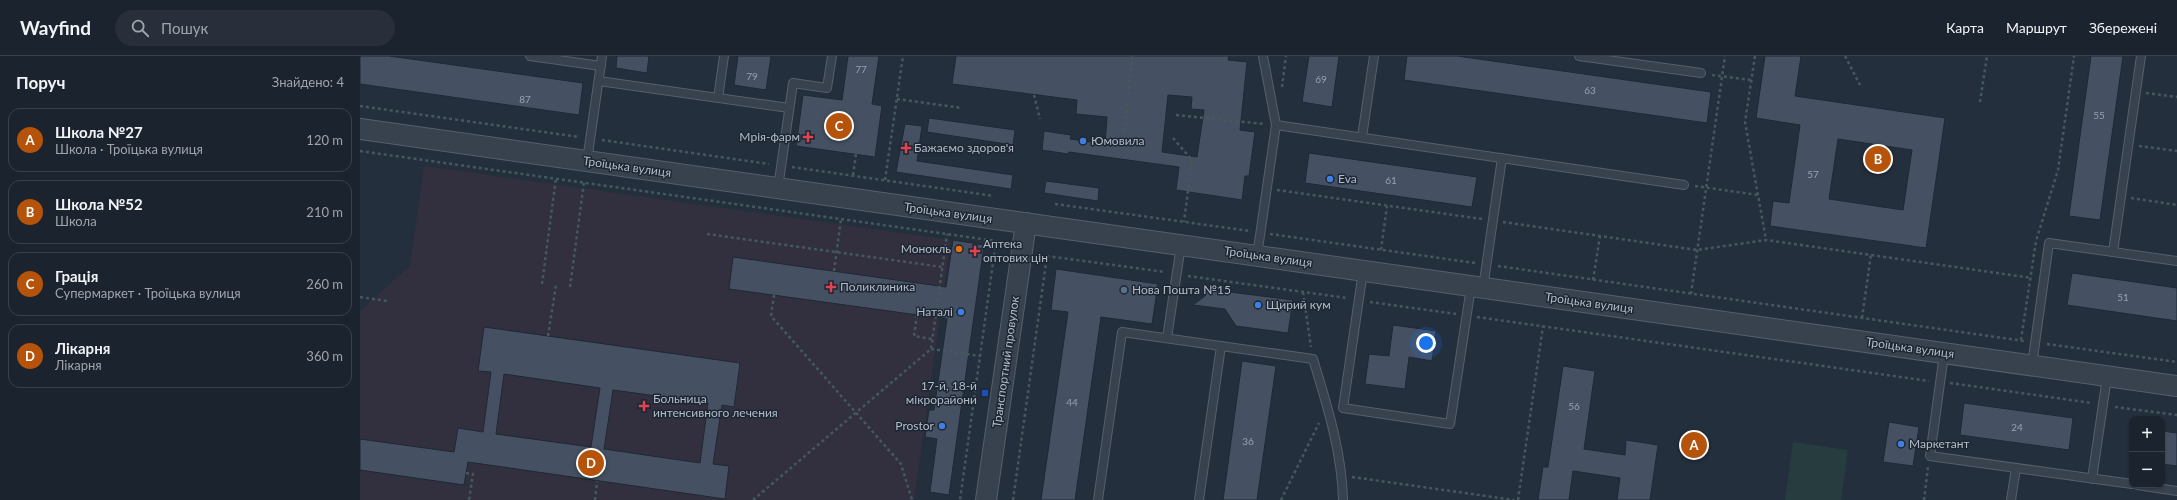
<!DOCTYPE html>
<html lang="uk">
<head>
<meta charset="utf-8">
<style>
	:root { --surface:#1b232e; --page:#282f3a; --text:#f1f3f6; --muted:#a0a4aa; --line:#39404a; --accent:#b45309 }
	body { margin:0; font-family:Lato,sans-serif; background:var(--page); color:var(--text) }
	.controls { position:absolute; right:12px; bottom:12px; display:grid; overflow:hidden; border-radius:8px; box-shadow:0 1px 3px #0004 }
	.controls button { width:36px; height:36px; display:grid; place-items:center; padding:0; border:0; border-bottom:1px solid var(--line); background:var(--surface); color:var(--text); font:20px sans-serif }
	.you { position:absolute; left:1066px; top:287px; width:14px; height:14px; margin:-10px; border:3px solid #fff; border-radius:50%; background:#1a73e8; box-shadow:0 0 0 6px #1a73e833 }
	.badge { display:grid; place-items:center; width:26px; height:26px; border-radius:50%; background:var(--accent); color:#fff; font-size:13px; font-weight:700 }
	.pin { position:absolute; translate:-50% -50%; border:2px solid #fff; box-shadow:0 1px 4px #0006 }
	.list { margin:0; padding:0; list-style:none }
	h2 { display:flex; justify-content:space-between; align-items:center; height:52px; margin:0; padding:0 16px; font-size:17px }
	h2 small { font-size:13px; font-weight:400; color:var(--muted) }
	.list li { display:grid; grid-template-columns:26px 1fr auto; gap:12px; align-items:center; box-sizing:border-box; height:64px; margin:0 8px 8px; padding:0 8px; border:1px solid var(--line); border-radius:12px }
	.list b { display:block; font-size:15px; white-space:nowrap }
	.list p { margin:0; font-size:13px; white-space:nowrap; color:var(--muted) }
	.list em { font-size:13px; font-style:normal; color:var(--muted) }
	.icon { flex:none; width:22px; height:22px; fill:none; stroke:currentColor; stroke-width:2; stroke-linecap:round; stroke-linejoin:round }
	.map { position:relative; flex:none; width:1817px; height:444px; overflow:hidden }
	header { display:flex; align-items:center; gap:24px; box-sizing:border-box; height:56px; padding:0 20px; background:var(--surface); border-bottom:1px solid var(--line) }
	header strong { font-size:19px }
	nav { display:flex; gap:22px; margin-inline-start:auto; font-size:14px }
	.search { width:280px; height:36px; background:var(--page); display:flex; align-items:center; gap:10px; box-sizing:border-box; padding:0 14px; border-radius:22px; color:var(--muted); font-size:15px }
	main { display:flex }
	aside { flex:1; background:var(--surface) }
	.map>svg:first-child { display:block }
	.medical { fill:#32303f }
	.green { fill:#263c3f }
	.building { fill:#455162; stroke:#1f2835; fill-rule:evenodd }
	.lines { fill:none; stroke-linecap:round; stroke-linejoin:round }
	.service-casing { stroke:#565f6c; stroke-width:10 }
	.tertiary-casing { stroke:#565f6c; stroke-width:22 }
	.path { stroke:#44595c; stroke-width:2.5; stroke-dasharray:3 3; stroke-linecap:butt }
	.service { stroke:#38414e; stroke-width:8 }
	.tertiary { stroke:#38414e; stroke-width:20 }
	.health-dot { fill:#e0444e; stroke:#1d2633; stroke-width:1.5 }
	.shop-dot { fill:#3f7fe0; stroke:#1d2633; stroke-width:1.5 }
	.food-dot { fill:#e8710a; stroke:#1d2633; stroke-width:1.5 }
	.service-dot { fill:#5c6f8a; stroke:#1d2633; stroke-width:1.5 }
	.transit-dot { fill:#1a4fb4; stroke:#1d2633; stroke-width:1.5 }
	.labels { text-anchor:middle; stroke-width:3; stroke-linejoin:round; paint-order:stroke }
	.number-label { font-size:10px; fill:#98a1af }
	.poi-label { font-size:12px; fill:#b4bcc9; stroke:#1d2633; text-anchor:start }
	.street-label { font-size:12px; fill:#b4bcc9; stroke:#1d2633 }
</style>
</head>
<body>
<header>
<strong>Wayfind</strong>
<div class="search"><svg class="icon" aria-label="search" viewBox="0 0 24 24"><circle cx="10" cy="10" r="6"/><path d="M15 15l6 6"/></svg>Пошук</div>
<nav><a>Карта</a><a>Маршрут</a><a>Збережені</a></nav>
</header>
<main>
<aside>
<h2>Поруч<small>Знайдено: 4</small></h2>
<ul class="list">
<li><span class="badge">A</span><div><b>Школа №27</b><p>Школа · Троїцька вулиця</p></div><em>120 m</em></li>
<li><span class="badge">B</span><div><b>Школа №52</b><p>Школа</p></div><em>210 m</em></li>
<li><span class="badge">C</span><div><b>Грація</b><p>Супермаркет · Троїцька вулиця</p></div><em>260 m</em></li>
<li><span class="badge">D</span><div><b>Лікарня</b><p>Лікарня</p></div><em>360 m</em></li>
</ul>
</aside>
<div class="map">
<svg width="1817" height="444" viewBox="0 0 1817 444">
	<rect width="100%" height="100%" fill="#242f3e"/>
	<!-- medical -->
	<path class="medical" d="M64,110L591,184L554,444H0V255L50,210Z"/>
	<!-- green -->
	<path class="green" d="M1433,386L1488,394L1481,444H1425Z"/>
	<!-- building -->
	<g class="building">
		<path d="M0,0H29L223,27L219,59L0,28Z"/>
		<path d="M257,0H289L287,17L256,12Z"/>
		<path d="M378,0H411L406,34L374,29Z"/>
		<path d="M488,0H519L512,48L522,50L515,101L436,90L443,39L482,44Z"/>
		<path d="M596,0H869L868,4L887,6L880,74L895,76L889,120H885L882,144L816,134L819,111L709,96L708,98L682,94L684,75L711,79L710,83L745,88L747,61L716,58L717,44L592,28ZM808,39L832,41L831,53L844,54L837,101L802,96Z"/>
		<path d="M949,0H979L972,51L942,46Z"/>
		<path d="M1047,0H1097L1351,36L1347,67L1044,24Z"/>
		<path d="M1405,0H1441L1435,40L1585,62L1566,192L1410,170L1413,145L1429,147L1440,69L1396,62ZM1478,83L1552,94L1543,154L1469,143Z"/>
		<path d="M1731,0H1763L1740,164L1709,160Z"/>
		<path d="M569,62L655,74L653,89L567,76Z"/>
		<path d="M545,68L562,70L557,105L653,119L651,133L536,116Z"/>
		<path d="M949,97L1117,121L1112,151L945,127Z"/>
		<path d="M686,125L739,132L738,145L684,137Z"/>
		<path d="M593,184L624,189L589,439L570,436L577,383L565,381L569,354H574L587,263L369,233L373,201L586,231Z"/>
		<path d="M696,213L798,228L792,268L741,261L715,444H681L708,256L691,254Z"/>
		<path d="M1712,217L1817,232V265L1707,249Z"/>
		<path d="M846,233L933,244L928,277L876,270L865,253L833,249L845,240Z"/>
		<path d="M1033,269L1076,275L1072,305L1049,301L1045,333L1005,328L1009,298L1029,300Z"/>
		<path d="M124,271L380,307L374,351L362,349L353,408L369,410L365,443L108,406L104,429L0,414V383L94,396L98,372L123,376L131,316L118,315ZM144,318L240,332L231,391L136,378ZM253,334L348,347L340,407L244,393Z"/>
		<path d="M882,305L916,310L897,444H863Z"/>
		<path d="M1203,310L1235,315L1224,393L1265,399L1266,384L1298,389L1290,444H1257L1260,422L1213,415L1209,444H1178L1183,411H1188Z"/>
		<path d="M1604,347L1713,362L1709,394L1600,379Z"/>
		<path d="M1529,366L1559,371L1553,410L1523,406Z"/>
		<path d="M1802,375L1817,377V410L1802,408Z"/>
	</g>
	<g class="lines">
		<!-- service casing -->
		<g class="service-casing">
			<g id="service">
				<path d="M170,0L241,10"/>
				<path d="M1219,0L1341,17"/>
				<path d="M239,25L429,52"/>
				<path d="M358,42L364,0"/>
				<path d="M916,69L1324,129"/>
				<path d="M1002,81L1014,0"/>
				<path d="M227,105L242,0"/>
				<path d="M418,132L433,27L467,32L472,0"/>
				<path d="M1753,196L1781,0"/>
				<path d="M897,200L916,69L903,0"/>
				<path d="M1003,215L983,352L1090,368L1111,231"/>
				<path d="M1123,232L1142,102"/>
				<path d="M807,282L821,189"/>
				<path d="M1584,298L1570,400L1772,428"/>
				<path d="M1672,309L1689,187L1817,205"/>
				<path d="M1732,423L1747,321"/>
				<path d="M1777,429L1817,435"/>
				<path d="M738,444L762,276L953,303C967,349 982,396 983,444"/>
				<path d="M839,444L861,290"/>
				<path d="M1651,444L1656,412"/>
			</g>
		</g>
		<!-- tertiary casing -->
		<g class="tertiary-casing">
			<g id="tertiary">
				<path d="M0,73L1817,330"/>
				<path d="M626,444L666,167"/>
			</g>
		</g>
		<!-- path -->
		<g class="path">
			<path d="M1395,0L1385,66L1406,184"/>
			<path d="M1485,0L1500,29"/>
			<path d="M1352,19L1391,24"/>
			<path d="M922,31L926,0"/>
			<path d="M1786,37L1817,41"/>
			<path d="M674,39L680,63"/>
			<path d="M537,43L602,52"/>
			<path d="M1620,46L1627,0"/>
			<path d="M0,50L219,81"/>
			<path d="M816,59L904,68"/>
			<path d="M765,75L772,0"/>
			<path d="M813,82L832,104L824,166"/>
			<path d="M242,84L409,108"/>
			<path d="M1779,90L1817,95"/>
			<path d="M0,95L636,185L600,444"/>
			<path d="M432,111L634,140"/>
			<path d="M493,119L496,98"/>
			<path d="M525,124L543,0"/>
			<path d="M1335,130L1398,139"/>
			<path d="M917,134L1122,163"/>
			<path d="M1771,142L1817,149"/>
			<path d="M695,148L890,175"/>
			<path d="M1143,166L1337,194L1406,184L1672,222"/>
			<path d="M347,178L582,211"/>
			<path d="M910,178L1115,207"/>
			<path d="M1021,194L1027,150"/>
			<path d="M1138,210L1664,285"/>
			<path d="M474,215L481,163"/>
			<path d="M828,220L987,242"/>
			<path d="M1233,224L1240,180"/>
			<path d="M182,228L196,122"/>
			<path d="M210,231L224,126"/>
			<path d="M943,236L951,291"/>
			<path d="M1331,238L1365,0"/>
			<path d="M414,239L411,260L541,408L552,444"/>
			<path d="M0,241L27,245"/>
			<path d="M1010,246L1096,258"/>
			<path d="M557,259L554,280L572,283"/>
			<path d="M1117,261L1569,325"/>
			<path d="M1502,262L1511,198"/>
			<path d="M188,280L196,229"/>
			<path d="M1661,284L1676,185L1698,114L1714,0"/>
			<path d="M1687,288L1817,306"/>
			<path d="M571,293L620,300"/>
			<path d="M1590,327L1732,347"/>
			<path d="M1755,351L1817,359"/>
			<path d="M106,417L113,418L109,444"/>
			<path d="M992,421L1154,444"/>
			<path d="M235,444L237,425"/>
			<path d="M393,444L571,293L587,178"/>
			<path d="M653,444L687,200L805,216"/>
			<path d="M921,444L959,367"/>
			<path d="M1158,444L1183,270"/>
			<path d="M1564,444L1568,411"/>
		</g>
		<!-- service -->
		<use href="#service" class="service"/>
		<!-- tertiary -->
		<use href="#tertiary" class="tertiary"/>
	</g>
	<!-- markers -->
	<g class="health-dot">
		<path d="M446 75h4v4h4v4h-4v4h-4v-4h-4v-4h4z"/>
		<path d="M544 86h4v4h4v4h-4v4h-4v-4h-4v-4h4z"/>
		<path d="M613 189h4v4h4v4h-4v4h-4v-4h-4v-4h4z"/>
		<path d="M469 225h4v4h4v4h-4v4h-4v-4h-4v-4h4z"/>
		<path d="M282 344h4v4h4v4h-4v4h-4v-4h-4v-4h4z"/>
	</g>
	<g class="shop-dot">
		<circle cx="723" cy="85" r="4"/>
		<circle cx="970" cy="123" r="4"/>
		<circle cx="898" cy="249" r="4"/>
		<circle cx="601" cy="256" r="4"/>
		<circle cx="582" cy="370" r="4"/>
		<circle cx="1541" cy="388" r="4"/>
	</g>
	<circle class="food-dot" cx="599" cy="193" r="4"/>
	<circle class="service-dot" cx="764" cy="234" r="4"/>
	<rect class="transit-dot" x="621" y="333" width="8" height="8" rx="2"/>
	<g class="labels">
		<!-- number labels -->
		<g class="number-label">
			<text x="501" y="17">77</text>
			<text x="392" y="24">79</text>
			<text x="961" y="27">69</text>
			<text x="1230" y="38">63</text>
			<text x="165" y="47">87</text>
			<text x="1739" y="63">55</text>
			<text x="1453" y="122">57</text>
			<text x="1031" y="128">61</text>
			<text x="1763" y="245">51</text>
			<text x="712" y="350">44</text>
			<text x="1214" y="354">56</text>
			<text x="1657" y="375">24</text>
			<text x="888" y="389">36</text>
		</g>
		<!-- poi labels -->
		<g class="poi-label">
			<text x="440" y="85" text-anchor="end">Мрія-фарм</text>
			<text x="731" y="89">Юмовила</text>
			<text x="554" y="96">Бажаємо здоров'я</text>
			<text x="978" y="127">Eva</text>
			<text x="623" y="192">Аптека<tspan x="623" dy="14">оптових цін</tspan></text>
			<text x="591" y="197" text-anchor="end">Монокль</text>
			<text x="480" y="235">Поликлиника</text>
			<text x="772" y="238">Нова Пошта №15</text>
			<text x="906" y="253">Щирий кум</text>
			<text x="593" y="260" text-anchor="end">Наталі</text>
			<text x="617" y="334" text-anchor="end">17-й, 18-й<tspan x="617" dy="14">мікрорайони</tspan></text>
			<text x="293" y="347">Больница<tspan x="293" dy="14">интенсивного лечения</tspan></text>
			<text x="574" y="374" text-anchor="end">Prostor</text>
			<text x="1549" y="392">Маркетант</text>
		</g>
		<!-- street labels -->
		<g class="street-label">
			<text transform="translate(267 111) rotate(8)" y="4">Троїцька вулиця</text>
			<text transform="translate(588 157) rotate(8)" y="4">Троїцька вулиця</text>
			<text transform="translate(908 201) rotate(8)" y="4">Троїцька вулиця</text>
			<text transform="translate(1229 247) rotate(8)" y="4">Троїцька вулиця</text>
			<text transform="translate(1550 292) rotate(8)" y="4">Троїцька вулиця</text>
			<text transform="translate(646 306) rotate(-82)" y="4">Транспортний провулок</text>
		</g>
	</g>
</svg>
<div class="controls">
<button>+</button>
<button>−</button>
</div>
<div class="you"></div>
<div class="pin badge" style="left:1334px;top:389px">A</div>
<div class="pin badge" style="left:1518px;top:103px">B</div>
<div class="pin badge" style="left:479px;top:70px">C</div>
<div class="pin badge" style="left:231px;top:407px">D</div>
</div>
</main>
</body>
</html>
